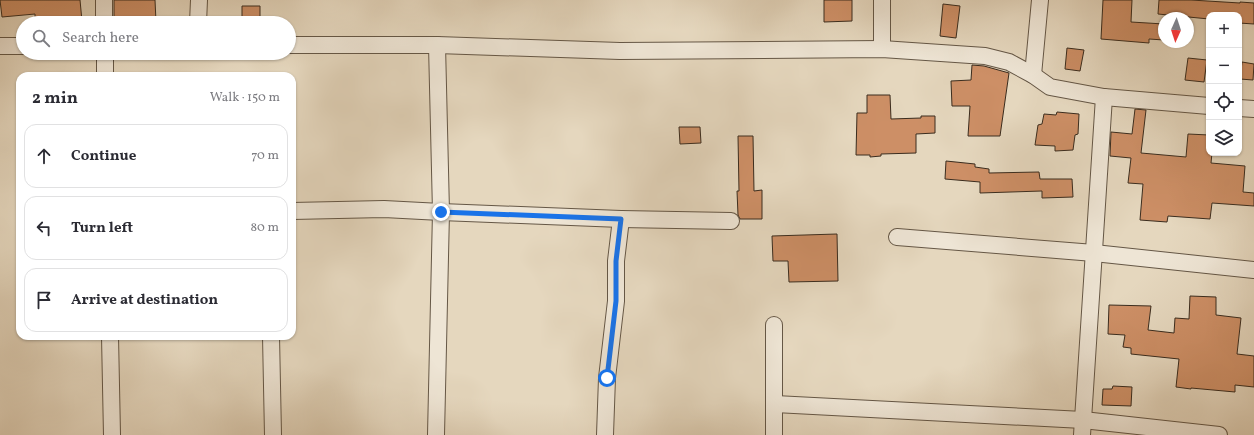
<!DOCTYPE html>
<html lang="en">
<head>
<meta charset="utf-8">
<style>
	:root { --surface:#fff; --page:#f2f2f3; --text:#2b2b33; --muted:#7c7c81; --line:#e1e1e2 }
	body { margin:0; font-family:Vollkorn,serif; background:var(--page); color:var(--text) }
	.controls { position:absolute; right:12px; top:12px; display:grid; overflow:hidden; border-radius:8px; box-shadow:0 1px 3px #0004 }
	.controls button { width:36px; height:36px; display:grid; place-items:center; padding:0; border:0; border-bottom:1px solid var(--line); background:var(--surface); color:var(--text); font:20px sans-serif }
	.compass { position:absolute; left:1158px; top:12px; width:36px; height:36px; border-radius:50%; background:var(--surface); box-shadow:0 1px 3px #0004; rotate:183deg }
	.stop { position:absolute; width:12px; height:12px; margin:-9px; border:3px solid #1a73e8; border-radius:50%; background:#fff }
	.stop.end { background:#1a73e8; border-color:#fff; box-shadow:0 1px 4px #0008 }
	.list { margin:0; padding:0; list-style:none }
	h2 { display:flex; justify-content:space-between; align-items:center; height:52px; margin:0; padding:0 16px; font-size:17px }
	h2 small { font-size:13px; font-weight:400; color:var(--muted) }
	.list li { display:grid; grid-template-columns:26px 1fr auto; gap:12px; align-items:center; box-sizing:border-box; height:64px; margin:0 8px 8px; padding:0 8px; border:1px solid var(--line); border-radius:12px }
	.list b { display:block; font-size:15px; white-space:nowrap }
	.list em { font-size:13px; font-style:normal; color:var(--muted) }
	.icon { flex:none; width:22px; height:22px; fill:none; stroke:currentColor; stroke-width:2; stroke-linecap:round; stroke-linejoin:round }
	.map { position:relative; flex:none; width:1254px; height:435px; overflow:hidden }
	.search { position:absolute; background:var(--surface); box-shadow:0 1px 3px #0004; left:16px; top:16px; width:280px; height:44px; display:flex; align-items:center; gap:10px; box-sizing:border-box; padding:0 14px; border-radius:22px; color:var(--muted); font-size:15px }
	.panel { position:absolute; background:var(--surface); box-shadow:0 1px 3px #0004; left:16px; top:72px; width:280px; height:268px; border-radius:12px }
	.map>svg:first-child { display:block }
	.building { fill:#cd8f66; stroke:#3a2c1e }
	.lines { fill:none; stroke-linecap:round; stroke-linejoin:round }
	.street-casing { stroke:#655746; stroke-width:18 }
	.street { stroke:#eee5d5; stroke-width:16 }
	.route { stroke:#1a73e8; stroke-width:5 }
</style>
</head>
<body>
<div class="map">
<svg width="1254" height="435" viewBox="0 0 1254 435">
	<rect width="100%" height="100%" fill="#e5d7be"/>
	<filter id="stains"><feTurbulence type="fractalNoise" baseFrequency=".005" numOctaves="4"/><feColorMatrix values="0 0 0 0 .2 0 0 0 0 .09 0 0 0 0 .02 0 0 0 .5 -.17"/></filter>
	<radialGradient id="worn" r=".72"><stop offset=".6" stop-color="#630" stop-opacity="0"/><stop offset="1" stop-color="#630" stop-opacity=".3"/></radialGradient>
	<!-- building -->
	<g class="building">
		<path d="M0,0H80L82,21L59,23H35V14L2,17Z"/>
		<path d="M114,0H155L156,22L114,23Z"/>
		<path d="M824,0H852V21L824,22Z"/>
		<path d="M1103,0H1132L1131,22L1164,24V40L1149,39V43L1101,39Z"/>
		<path d="M1159,0H1191L1240,3V2L1254,3V24L1239,23V15H1209V19L1158,14Z"/>
		<path d="M943,4L960,6L956,38L940,36Z"/>
		<path d="M242,6H260V19L242,20Z"/>
		<path d="M1067,48L1084,50L1080,71L1065,69Z"/>
		<path d="M1188,58L1207,60L1204,82L1185,80Z"/>
		<path d="M1242,62L1254,64L1253,80L1240,79Z"/>
		<path d="M972,65L984,66L1009,73L1000,136H968L970,106H952L951,81L971,80Z"/>
		<path d="M867,95H890L891,119L921,118V116H935V133L916,134V153L881,154V156L870,157V155H856L857,113H867Z"/>
		<path d="M1135,109L1146,110L1141,153L1186,157L1188,134L1209,135V153H1212L1211,163L1245,166L1243,192L1254,193V206L1212,203L1210,219L1168,216L1167,222L1140,220L1143,184L1128,183L1131,158L1110,156L1111,132L1132,134Z"/>
		<path d="M1057,112L1079,114L1078,134L1075,135L1073,150L1055,151V146L1035,145L1038,125L1042,124L1044,114L1056,115Z"/>
		<path d="M679,127H700L701,143L680,144Z"/>
		<path d="M738,136H753L754,191L762,190V219H740L738,215L737,191H739Z"/>
		<path d="M946,161L975,164V167L989,169V173L1039,172L1040,179H1072L1073,197L1042,198V191L980,193V182L945,179Z"/>
		<path d="M837,234L838,281L789,282L788,261H773L772,236Z"/>
		<path d="M1190,296L1216,297V315L1241,318L1237,354L1254,356V387L1235,385V392L1191,388V389L1176,387L1179,359L1131,354V348L1123,347L1125,335L1108,334L1109,305L1151,306L1148,330L1174,333L1175,318L1189,319Z"/>
		<path d="M1113,386L1132,387L1131,406L1102,405L1103,389H1112Z"/>
	</g>
	<g class="lines">
		<!-- street casing -->
		<g class="street-casing">
			<g id="street">
				<path d="M104,0V23"/>
				<path d="M198,23L199,0"/>
				<path d="M289,45H437L620,51L882,49L985,56L1009,62L1033,75L1050,87L1104,97L1209,106"/>
				<path d="M0,46H23"/>
				<path d="M882,49V0"/>
				<path d="M105,53V76"/>
				<path d="M1033,75L1040,0"/>
				<path d="M1239,108L1254,109"/>
				<path d="M292,211L384,209L441,212L621,219L731,221"/>
				<path d="M897,237L1094,253L1254,270"/>
				<path d="M774,325V435"/>
				<path d="M110,336L112,435"/>
				<path d="M271,336L273,435"/>
				<path d="M775,404L1083,420L1219,435"/>
				<path d="M436,435L441,212L437,45"/>
				<path d="M605,435L607,378L616,301V261L621,219"/>
				<path d="M1082,435L1104,97"/>
			</g>
		</g>
		<!-- street -->
		<use href="#street" class="street"/>
	</g>
	<g class="lines">
		<!-- route -->
		<path class="route" d="M441,212L621,219L616,261V301L607,378"/>
	</g>
	<rect width="100%" height="100%" filter="url(#stains)"/>
	<rect width="100%" height="100%" fill="url(#worn)"/>
</svg>
<div class="controls">
<button>+</button>
<button>−</button>
<button><svg class="icon" aria-label="locate" viewBox="0 0 24 24"><circle cx="12" cy="12" r="6"/><path d="M12 2v4M12 18v4M2 12h4M18 12h4"/></svg></button>
<button><svg class="icon" aria-label="layers" viewBox="0 0 24 24"><path d="M12 4l9 5-9 5-9-5zM3 14l9 5 9-5"/></svg></button>
</div>
<svg class="compass" viewBox="-18 -18 36 36"><path d="M0-13l5 13h-10z" fill="#e53935"/><path d="M0 13l5-13h-10z" fill="#7c7c81"/></svg>
<div class="stop" style="left:607px;top:378px"></div>
<div class="stop end" style="left:441px;top:212px"></div>
<div class="search"><svg class="icon" aria-label="search" viewBox="0 0 24 24"><circle cx="10" cy="10" r="6"/><path d="M15 15l6 6"/></svg>Search here</div>
<section class="panel">
<h2>2 min<small>Walk · 150 m</small></h2>
<ul class="list">
<li><svg class="icon" aria-label="ahead" viewBox="0 0 24 24"><path d="M12 20V5M6 11l6-6 6 6"/></svg><div><b>Continue</b></div><em>70 m</em></li>
<li><svg class="icon" aria-label="left" viewBox="0 0 24 24"><path d="M17 20v-9H6M10 6l-5 5 5 5"/></svg><div><b>Turn left</b></div><em>80 m</em></li>
<li><svg class="icon" aria-label="arrive" viewBox="0 0 24 24"><path d="M6 21V4h12l-3 4 3 4H6"/></svg><div><b>Arrive at destination</b></div></li>
</ul>
</section>
</div>
</body>
</html>
